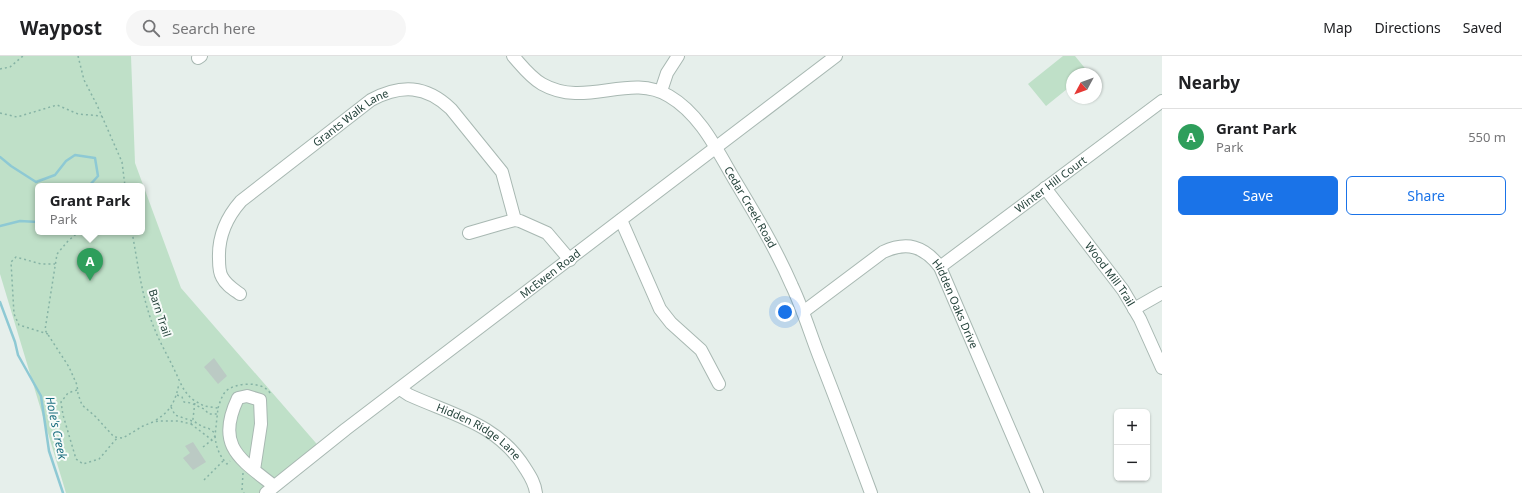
<!DOCTYPE html>
<html lang="en">
<head>
<meta charset="utf-8">
<style>
	:root { --surface:#fff; --page:#f6f6f6; --text:#202124; --muted:#757577; --line:#e0e0e0; --accent:#1a73e8 }
	body { margin:0; font-family:"Noto Sans",sans-serif; background:var(--page); color:var(--text) }
	.controls { position:absolute; right:12px; bottom:12px; display:grid; overflow:hidden; border-radius:6px; box-shadow:0 1px 3px #0004 }
	.controls button { width:36px; height:36px; display:grid; place-items:center; padding:0; border:0; border-bottom:1px solid var(--line); background:var(--surface); color:var(--text); font:20px sans-serif }
	.compass { position:absolute; left:1066px; top:12px; width:36px; height:36px; border-radius:50%; background:var(--surface); box-shadow:0 1px 3px #0004; rotate:229deg }
	.you { position:absolute; left:785px; top:256px; width:14px; height:14px; margin:-10px; border:3px solid #fff; border-radius:50%; background:#1a73e8; box-shadow:0 0 0 6px #1a73e833 }
	.badge { display:grid; place-items:center; width:26px; height:26px; border-radius:50%; background:var(--accent); color:#fff; font-size:13px; font-weight:700 }
	.pin { position:absolute; translate:-50% -33px; filter:drop-shadow(0 1px 2px #0008) }
	.pin::after { content:''; position:absolute; top:21px; width:14px; height:12px; background:inherit; clip-path:polygon(0 0,100% 0,50% 100%) }
	.popup { position:absolute; left:35px; top:127px; width:110px; height:52px; box-sizing:border-box; display:grid; place-content:center; border-radius:6px; background:var(--surface); filter:drop-shadow(0 1px 3px #0005); font-size:13px; white-space:nowrap; color:var(--muted) }
	.popup b { font-size:15px; color:var(--text) }
	.popup::after { content:''; position:absolute; left:50%; top:100%; margin-left:-8px; border:8px solid transparent; border-top-color:var(--surface) }
	.list { margin:0; padding:0; list-style:none }
	h2 { display:flex; justify-content:space-between; align-items:center; height:52px; margin:0; padding:0 16px; font-size:17px }
	h2 small { font-size:13px; font-weight:400; color:var(--muted) }
	.list li { display:grid; grid-template-columns:26px 1fr auto; gap:12px; align-items:center; box-sizing:border-box; height:56px; padding:0 16px; border-top:1px solid var(--line) }
	.list b { display:block; font-size:15px; white-space:nowrap }
	.list p { margin:0; font-size:13px; white-space:nowrap; color:var(--muted) }
	.list em { font-size:13px; font-style:normal; color:var(--muted) }
	.actions { display:flex; gap:8px; padding:12px 16px }
	.actions a { flex:1; padding:9px 0; border:1px solid var(--accent); border-radius:6px; text-align:center; font-size:14px; color:var(--accent) }
	.actions .main { background:var(--accent); color:#fff }
	.icon { flex:none; width:22px; height:22px; fill:none; stroke:currentColor; stroke-width:2; stroke-linecap:round; stroke-linejoin:round }
	.map { position:relative; flex:none; width:1162px; height:437px; overflow:hidden }
	header { display:flex; align-items:center; gap:24px; box-sizing:border-box; height:56px; padding:0 20px; background:var(--surface); border-bottom:1px solid var(--line) }
	header strong { font-size:19px }
	nav { display:flex; gap:22px; margin-inline-start:auto; font-size:14px }
	.search { width:280px; height:36px; background:var(--page); display:flex; align-items:center; gap:10px; box-sizing:border-box; padding:0 14px; border-radius:22px; color:var(--muted); font-size:15px }
	main { display:flex }
	aside { flex:1; background:var(--surface) }
	.map>svg:first-child { display:block }
	.green { fill:#bfe0c8; fill-rule:evenodd }
	.lines { fill:none; stroke-linecap:round; stroke-linejoin:round }
	.stream { stroke:#8ec9d4; stroke-width:2.5 }
	.building { fill:#bbcac4 }
	.minor-casing { stroke:#a8b8b2; stroke-width:14 }
	.path { stroke:#86b3a5; stroke-width:1.5; stroke-dasharray:2 3; stroke-linecap:butt }
	.minor { stroke:#fff; stroke-width:12 }
	.labels { text-anchor:middle; stroke-width:4; stroke-linejoin:round; paint-order:stroke }
	.street-label { font-size:11px; fill:#24423a; stroke:#f7fbf9 }
	.water-label { font-size:12px; font-style:italic; fill:#1c6f80; stroke:#f7fbf9 }
</style>
</head>
<body>
<header>
<strong>Waypost</strong>
<div class="search"><svg class="icon" aria-label="search" viewBox="0 0 24 24"><circle cx="10" cy="10" r="6"/><path d="M15 15l6 6"/></svg>Search here</div>
<nav><a>Map</a><a>Directions</a><a>Saved</a></nav>
</header>
<main>
<div class="map">
<svg width="1162" height="437" viewBox="0 0 1162 437">
	<rect width="100%" height="100%" fill="#e6efeb"/>
	<!-- green -->
	<g class="green">
		<path d="M0,0H131L135,107L181,232L322,394L266,437H66L0,218ZM38,130H142V176H38Z"/>
		<path d="M1063,0H1075L1088,16L1085,18H1072V29L1046,50L1028,28Z"/>
	</g>
	<g class="lines">
		<!-- stream -->
		<g class="stream">
			<path d="M0,101L11,110L36,126L55,119L66,105L75,99L95,102L98,120L89,130"/>
			<path d="M0,170L20,165L38,166"/>
			<path d="M0,246L15,286L18,299L41,340L49,395L63,437"/>
		</g>
	</g>
	<!-- building -->
	<g class="building">
		<path d="M214,302L227,320L218,328L204,311Z"/>
		<path d="M193,386L206,406L193,414L183,402L190,397L185,390Z"/>
	</g>
	<g class="lines">
		<!-- minor casing -->
		<g class="minor-casing">
			<g id="minor">
				<path id="s1" d="M513,0C522,10 530,21 542,28C586,53 629,16 669,40C700,58 717,94 734,123C755,158 776,193 792,230C803,253 810,277 819,300C837,346 854,391 871,437"/>
				<path d="M198,2L201,0"/>
				<path d="M661,35L667,17L678,0"/>
				<path id="s2" d="M1045,132L1123,234L1140,263L1162,312"/>
				<path d="M621,164L660,253L671,267L701,294L719,328"/>
				<path d="M469,177L500,168L515,164L520,165L547,177L570,204"/>
				<path id="s3" d="M940,211L1162,45"/>
				<path id="s4" d="M240,238C233,233 226,229 222,221C219,216 219,208 219,203C218,180 226,162 241,145L371,44C401,28 426,29 451,53L502,116L515,164"/>
				<path d="M1134,253L1162,237"/>
				<path id="s5" d="M803,256L883,196C907,185 924,190 940,211L1037,437"/>
				<path id="s6" d="M400,333L409,339C453,359 498,368 525,412C530,420 535,427 536,437"/>
				<path d="M254,414L261,368L260,344L247,340L238,342C215,390 240,403 274,430"/>
				<path id="s7" d="M266,437L346,373L836,0"/>
			</g>
		</g>
		<!-- path -->
		<g class="path">
			<path d="M78,0L84,24L97,49L122,106L125,130"/>
			<path d="M0,13L10,11L23,0"/>
			<path d="M0,57L17,61L57,49L78,58L102,60"/>
			<path d="M80,176L75,179L68,185L57,198L45,274L69,311L77,329L78,338L82,349L96,361L114,381L123,382L143,370L153,366L160,365H179L191,368L193,363L195,345C183,337 180,325 174,313C168,300 160,287 155,274C142,244 138,208 132,176"/>
			<path d="M48,278L19,269L14,258L11,206L16,201L41,208H55"/>
			<path d="M77,334L68,337L61,346L63,359L76,403L83,408L99,403L118,381"/>
			<path d="M177,339L182,341L184,346L191,347L204,353L209,358H217"/>
			<path d="M171,351L175,359L195,366L203,371L208,372L215,377"/>
			<path d="M218,352C220,346 222,339 226,335C235,327 255,326 265,332C268,334 270,337 272,339"/>
			<path d="M156,364C171,355 176,344 179,327"/>
			<path d="M191,368L212,384L215,380L218,352L204,350L195,345"/>
			<path d="M215,380C216,391 219,399 227,408L230,405"/>
			<path d="M203,391L212,384"/>
			<path d="M243,417L242,434L244,437"/>
			<path d="M204,424L224,404"/>
		</g>
		<!-- minor -->
		<use href="#minor" class="minor"/>
	</g>
	<g class="labels">
		<!-- street labels -->
		<g class="street-label">
			<text dy="4" stroke="none"><textPath href="#s4" startOffset="245">Grants Walk Lane</textPath></text>
			<text dy="4" stroke="none"><textPath href="#s3" startOffset="138">Winter Hill Court</textPath></text>
			<text dy="4" stroke="none"><textPath href="#s1" startOffset="310">Cedar Creek Road</textPath></text>
			<text dy="4" stroke="none"><textPath href="#s7" startOffset="359">McEwen Road</textPath></text>
			<text dy="4" stroke="none"><textPath href="#s2" startOffset="108">Wood Mill Trail</textPath></text>
			<text dy="4" stroke="none"><textPath href="#s5" startOffset="205">Hidden Oaks Drive</textPath></text>
			<text transform="translate(160 257) rotate(72)" y="4">Barn Trail</text>
			<text dy="4" stroke="none"><textPath href="#s6" startOffset="90">Hidden Ridge Lane</textPath></text>
		</g>
		<!-- water labels -->
		<g class="water-label">
			<text transform="translate(56 372) rotate(78)" y="4">Hole's Creek</text>
		</g>
	</g>
</svg>
<div class="controls">
<button>+</button>
<button>−</button>
</div>
<svg class="compass" viewBox="-18 -18 36 36"><path d="M0-13l5 13h-10z" fill="#e53935"/><path d="M0 13l5-13h-10z" fill="#757577"/></svg>
<div class="you"></div>
<div class="pin badge" style="left:90px;top:225px;background:#2e9e5b">A</div>
<div class="popup"><b>Grant Park</b>Park</div>
</div>
<aside>
<h2>Nearby<small></small></h2>
<ul class="list">
<li><span class="badge" style="background:#2e9e5b">A</span><div><b>Grant Park</b><p>Park</p></div><em>550 m</em></li>
</ul>
<div class="actions"><a class="main">Save</a><a>Share</a></div>
</aside>
</main>
</body>
</html>
